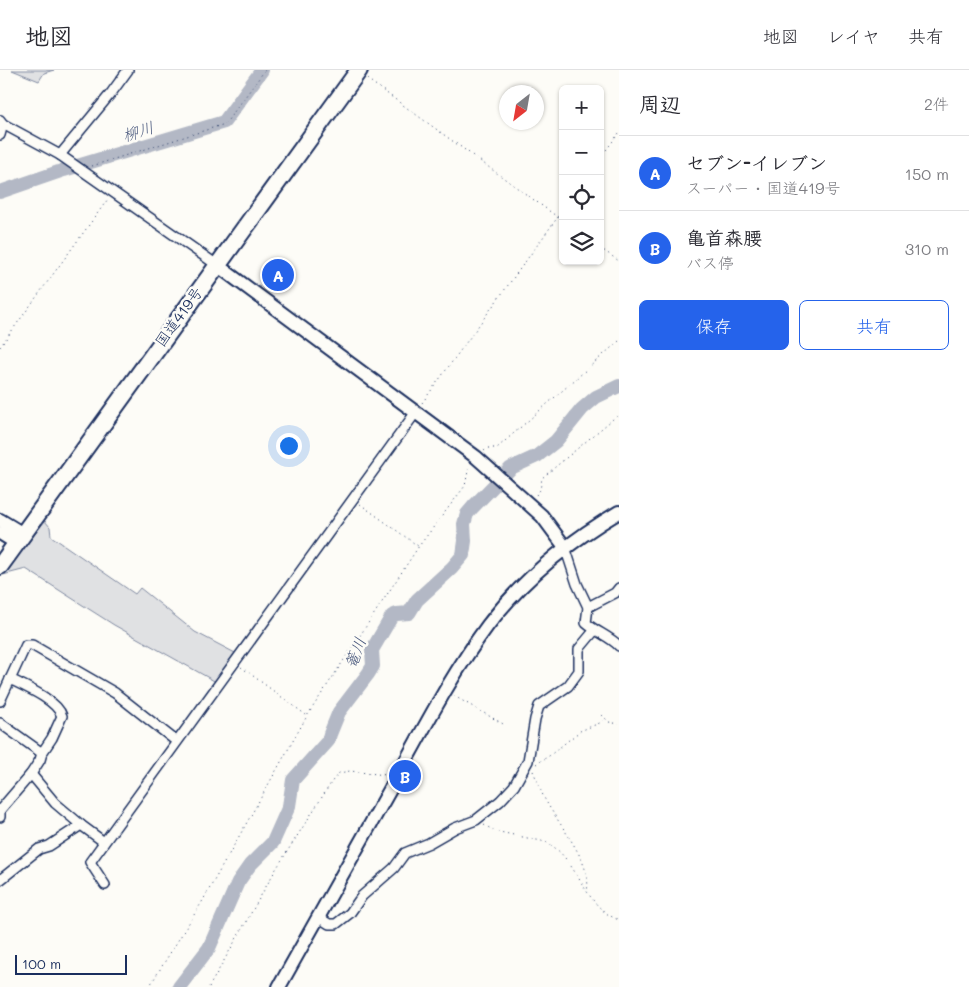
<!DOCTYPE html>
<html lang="ja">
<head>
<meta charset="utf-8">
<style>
	:root { --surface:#fff; --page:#f2f2f3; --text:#2b2b33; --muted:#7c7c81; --line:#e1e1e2; --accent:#2563eb }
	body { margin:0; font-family:Mali,"Klee One",sans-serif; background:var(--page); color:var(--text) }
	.controls { position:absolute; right:15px; top:15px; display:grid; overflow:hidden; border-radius:8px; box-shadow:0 1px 4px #0004 }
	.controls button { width:45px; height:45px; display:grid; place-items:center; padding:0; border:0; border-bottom:1px solid var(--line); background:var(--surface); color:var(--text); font:25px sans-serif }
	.compass { position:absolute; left:499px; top:15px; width:45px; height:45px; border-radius:50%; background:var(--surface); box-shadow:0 1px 4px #0004; rotate:211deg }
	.scale { position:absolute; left:15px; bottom:12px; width:112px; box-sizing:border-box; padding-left:5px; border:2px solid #1b2f5e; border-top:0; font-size:14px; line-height:18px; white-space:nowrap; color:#1b2f5e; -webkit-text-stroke:4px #fdfcf7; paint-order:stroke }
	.you { position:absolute; left:288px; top:375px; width:18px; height:18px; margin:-12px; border:4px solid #fff; border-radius:50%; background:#1a73e8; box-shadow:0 0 0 8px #1a73e833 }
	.badge { display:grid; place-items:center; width:32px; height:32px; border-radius:50%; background:var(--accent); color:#fff; font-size:16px; font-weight:700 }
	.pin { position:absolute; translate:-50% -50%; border:2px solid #fff; box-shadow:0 1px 5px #0006 }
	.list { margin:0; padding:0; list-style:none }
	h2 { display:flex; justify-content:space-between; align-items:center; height:65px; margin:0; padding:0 20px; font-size:21px }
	h2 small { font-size:16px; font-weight:400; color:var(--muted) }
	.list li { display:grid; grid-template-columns:32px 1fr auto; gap:15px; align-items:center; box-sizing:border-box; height:75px; padding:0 20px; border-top:1px solid var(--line) }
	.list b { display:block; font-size:19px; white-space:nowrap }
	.list p { margin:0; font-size:16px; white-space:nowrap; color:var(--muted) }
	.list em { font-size:16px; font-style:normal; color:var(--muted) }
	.actions { display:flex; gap:10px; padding:15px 20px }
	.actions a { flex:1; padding:11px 0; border:1px solid var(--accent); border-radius:8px; text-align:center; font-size:18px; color:var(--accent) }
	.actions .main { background:var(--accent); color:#fff }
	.icon { flex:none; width:28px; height:28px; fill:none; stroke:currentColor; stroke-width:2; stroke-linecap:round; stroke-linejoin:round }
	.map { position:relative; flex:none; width:619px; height:917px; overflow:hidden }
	header { display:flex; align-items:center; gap:30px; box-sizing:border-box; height:70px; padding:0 25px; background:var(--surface); border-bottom:1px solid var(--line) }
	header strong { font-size:24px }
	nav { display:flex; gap:28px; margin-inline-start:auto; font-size:18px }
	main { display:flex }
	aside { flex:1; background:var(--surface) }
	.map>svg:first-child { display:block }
	.green { fill:#e0e1e3; stroke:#7e88a0 }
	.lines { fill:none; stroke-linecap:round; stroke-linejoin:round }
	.river { stroke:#b3b8c5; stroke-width:14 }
	.building { fill:#c9ccd3; stroke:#1b2f5e }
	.street-casing { stroke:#1b2f5e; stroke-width:12 }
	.secondary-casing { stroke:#1b2f5e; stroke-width:16 }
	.highway-casing { stroke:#1b2f5e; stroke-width:20 }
	.path { stroke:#1b2f5e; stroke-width:1; stroke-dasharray:1 4; stroke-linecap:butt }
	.street { stroke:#fdfcf7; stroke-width:9 }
	.secondary { stroke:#fdfcf7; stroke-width:12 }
	.highway { stroke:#fdfcf7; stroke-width:16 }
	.labels { text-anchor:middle; stroke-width:5; stroke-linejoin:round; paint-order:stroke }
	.street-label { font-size:15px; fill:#1b2f5e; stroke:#fdfcf7 }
	.water-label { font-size:16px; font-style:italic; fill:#49587d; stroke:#fdfcf7 }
</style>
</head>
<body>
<header>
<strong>地図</strong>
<nav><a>地図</a><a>レイヤ</a><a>共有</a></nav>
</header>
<main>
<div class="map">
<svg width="619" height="917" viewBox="0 0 619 917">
	<rect width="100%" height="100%" fill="#fdfcf7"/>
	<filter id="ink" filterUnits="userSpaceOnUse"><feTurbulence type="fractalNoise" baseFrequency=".02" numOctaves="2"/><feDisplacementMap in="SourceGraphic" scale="10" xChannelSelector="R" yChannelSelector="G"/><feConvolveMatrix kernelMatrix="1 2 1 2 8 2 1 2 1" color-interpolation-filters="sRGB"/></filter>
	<g filter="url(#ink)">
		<!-- green -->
		<g class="green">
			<path d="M12,0H54L44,3L39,11Z"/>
			<path d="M45,451L50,457L51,466L135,524L140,518L195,562L237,584L216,612L114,555L26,499L3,505Z"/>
		</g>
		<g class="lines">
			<!-- river -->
			<g class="river">
				<path d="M0,122L64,100L224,52L262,0"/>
				<path d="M179,917L209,878L238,812L250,795L273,772L289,736L293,710L328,671L330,664L339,642L368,604L373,596L372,580L392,546L397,544L409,543L417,530L452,498L463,485L465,471L464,454L467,444L473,437L511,398L537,386L556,371L582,339L596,327L619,316"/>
			</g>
		</g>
		<!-- building -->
		<path class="building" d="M280,193L288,199L275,217L267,211Z"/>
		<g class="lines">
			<!-- street casing -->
			<g class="street-casing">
				<g id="street">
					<path d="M0,50L3,54L60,85L217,195"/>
					<path d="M0,65L3,54"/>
					<path d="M60,85L112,22L128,0"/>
					<path d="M565,477L577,514L588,537L586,553C596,562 609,566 619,576"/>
					<path d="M588,537L615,523L619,518"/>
					<path d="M0,631L26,575H32L115,623L176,671"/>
					<path d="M0,653L42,683"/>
					<path d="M31,704L55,733L81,755"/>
					<path d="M0,747V740L31,704L40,690L42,683L52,668L62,646C57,630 24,616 10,609"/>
					<path d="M0,810L39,779L49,776L81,755L104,772"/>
					<path d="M105,815L90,792L416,342"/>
					<path d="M318,847L329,854H336L350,843L362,826L394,798L405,783L429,773L455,758L476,750L500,731L514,716L528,691L535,649L539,636L568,616L579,601V579L594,561"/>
				</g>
			</g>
			<!-- secondary casing -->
			<g class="secondary-casing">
				<g id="secondary">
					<path d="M217,195L476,387L542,446L565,477"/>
					<path d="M0,450L23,464"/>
					<path d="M0,463L16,473"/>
					<path d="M279,917C316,850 354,783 392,716C422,662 451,605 488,555C523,509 570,471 619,442"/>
				</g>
			</g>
			<!-- highway casing -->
			<g class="highway-casing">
				<path id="highway" d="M0,496L359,0"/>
			</g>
			<!-- path -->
			<g class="path">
				<path d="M367,9L563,151"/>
				<path d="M600,88L619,63"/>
				<path d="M92,96L225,54L265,0"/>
				<path d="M600,178L619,191"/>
				<path d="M0,277L108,129"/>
				<path d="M422,333L563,140"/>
				<path d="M484,381L488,378H497L619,271"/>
				<path d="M536,425L540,420L542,408L619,344"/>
				<path d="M360,434L418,476"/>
				<path d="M241,597L306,645"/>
				<path d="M454,626L505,655"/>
				<path d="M602,645L609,652L619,654"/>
				<path d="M536,694L549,686L580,661L607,650"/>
				<path d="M533,701C538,712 541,723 547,733C560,756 593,794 587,821"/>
				<path d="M484,755L495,761L546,772C579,789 582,836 619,850"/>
				<path d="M149,917L202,832L307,646L419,476L465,416L469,396"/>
				<path d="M209,917L276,799L333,710L339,703L350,701L386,705"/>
			</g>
			<!-- street -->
			<use href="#street" class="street"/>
			<!-- secondary -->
			<use href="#secondary" class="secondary"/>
			<!-- highway -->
			<use href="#highway" class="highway"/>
		</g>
	</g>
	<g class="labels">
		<!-- street labels -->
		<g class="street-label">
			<text transform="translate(179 247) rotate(-54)" y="5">国道419号</text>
		</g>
		<!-- water labels -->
		<g class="water-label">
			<text transform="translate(138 61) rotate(-17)" y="6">柳川</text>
			<text transform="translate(355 583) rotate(-70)" y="6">篭川</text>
		</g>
	</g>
</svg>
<div class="controls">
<button>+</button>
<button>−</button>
<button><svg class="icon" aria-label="locate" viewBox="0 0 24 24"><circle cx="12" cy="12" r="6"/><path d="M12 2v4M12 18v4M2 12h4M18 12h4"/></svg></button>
<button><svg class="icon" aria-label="layers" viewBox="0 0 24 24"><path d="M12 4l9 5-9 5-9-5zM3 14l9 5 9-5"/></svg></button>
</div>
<svg class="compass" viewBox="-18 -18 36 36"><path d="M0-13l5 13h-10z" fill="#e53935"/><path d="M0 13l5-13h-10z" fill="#7c7c81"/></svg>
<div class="scale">100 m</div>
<div class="you"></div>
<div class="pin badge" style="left:278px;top:205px">A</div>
<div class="pin badge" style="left:405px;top:706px">B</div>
</div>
<aside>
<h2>周辺<small>2件</small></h2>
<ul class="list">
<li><span class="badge">A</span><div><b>セブン-イレブン</b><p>スーパー · 国道419号</p></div><em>150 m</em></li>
<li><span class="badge">B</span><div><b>亀首森腰</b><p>バス停</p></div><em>310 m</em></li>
</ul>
<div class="actions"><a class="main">保存</a><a>共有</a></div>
</aside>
</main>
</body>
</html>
